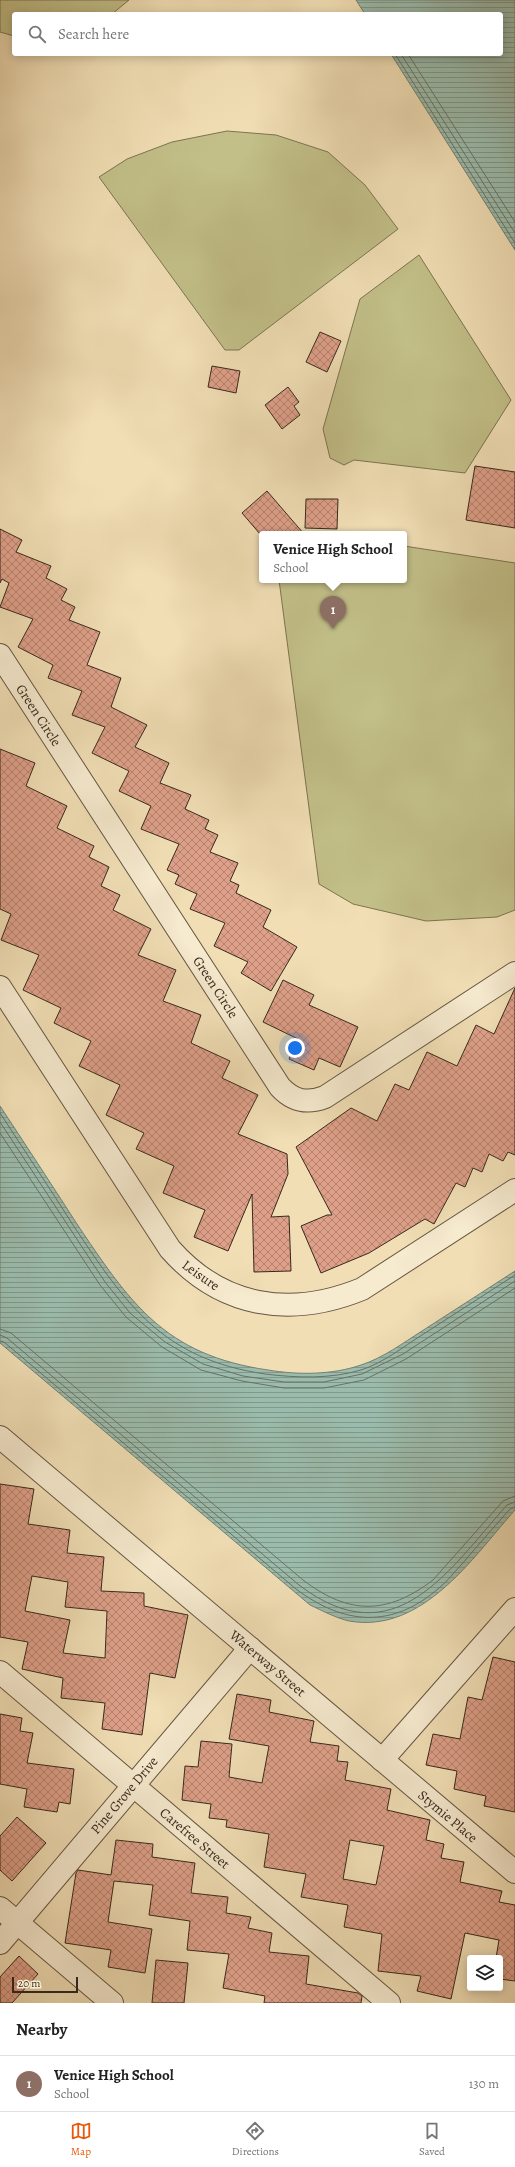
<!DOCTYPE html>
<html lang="en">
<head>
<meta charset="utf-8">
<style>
	:root { --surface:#fff; --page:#f2f2f2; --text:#222; --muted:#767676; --line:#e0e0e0; --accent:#ea580c }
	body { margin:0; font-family:Alegreya,serif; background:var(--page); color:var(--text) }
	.controls { position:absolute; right:12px; bottom:12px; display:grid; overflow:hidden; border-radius:4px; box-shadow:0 2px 10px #0003 }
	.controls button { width:36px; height:36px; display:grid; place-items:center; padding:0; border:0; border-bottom:1px solid var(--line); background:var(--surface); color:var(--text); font:20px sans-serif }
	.scale { position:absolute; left:12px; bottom:10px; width:66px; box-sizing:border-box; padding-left:4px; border:2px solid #38291c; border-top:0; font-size:11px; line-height:14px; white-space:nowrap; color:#38291c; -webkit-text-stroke:3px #f6eacf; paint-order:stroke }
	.you { position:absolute; left:295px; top:1048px; width:14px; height:14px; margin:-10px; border:3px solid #fff; border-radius:50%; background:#1a73e8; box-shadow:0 0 0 6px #1a73e833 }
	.badge { display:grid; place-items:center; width:26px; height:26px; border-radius:50%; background:var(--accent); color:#fff; font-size:13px; font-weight:700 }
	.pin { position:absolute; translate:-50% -33px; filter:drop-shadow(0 1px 2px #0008) }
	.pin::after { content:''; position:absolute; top:21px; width:14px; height:12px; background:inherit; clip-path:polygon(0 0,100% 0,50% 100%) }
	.popup { position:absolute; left:259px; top:531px; width:148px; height:52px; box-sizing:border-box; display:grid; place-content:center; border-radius:4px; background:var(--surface); filter:drop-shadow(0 1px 3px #0005); font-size:13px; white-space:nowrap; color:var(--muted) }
	.popup b { font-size:15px; color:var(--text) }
	.popup::after { content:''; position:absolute; left:50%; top:100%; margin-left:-8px; border:8px solid transparent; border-top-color:var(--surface) }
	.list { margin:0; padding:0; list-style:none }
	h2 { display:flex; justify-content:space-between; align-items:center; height:52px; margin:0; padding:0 16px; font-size:17px }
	h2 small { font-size:13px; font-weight:400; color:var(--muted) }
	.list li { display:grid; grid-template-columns:26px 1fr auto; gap:12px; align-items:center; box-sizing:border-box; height:56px; padding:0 16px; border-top:1px solid var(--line) }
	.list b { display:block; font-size:15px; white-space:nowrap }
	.list p { margin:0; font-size:13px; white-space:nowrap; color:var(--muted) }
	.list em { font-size:13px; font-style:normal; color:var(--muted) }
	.icon { flex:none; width:22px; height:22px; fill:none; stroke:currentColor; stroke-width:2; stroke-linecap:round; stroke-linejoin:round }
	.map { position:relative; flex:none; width:515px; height:2003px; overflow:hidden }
	.search { position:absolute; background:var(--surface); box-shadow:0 2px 10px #0003; left:12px; right:12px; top:12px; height:44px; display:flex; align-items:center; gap:10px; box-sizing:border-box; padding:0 14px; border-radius:4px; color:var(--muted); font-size:15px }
	.sheet { height:108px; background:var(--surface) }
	nav { display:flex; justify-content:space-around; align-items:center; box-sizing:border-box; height:56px; border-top:1px solid var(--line); background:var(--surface); font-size:11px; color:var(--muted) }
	nav a { display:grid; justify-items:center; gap:2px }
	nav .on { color:var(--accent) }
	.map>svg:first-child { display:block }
	.pitch { fill:#c2bf88; stroke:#7d7452 }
	.water { fill:url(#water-rules); stroke:#738173 }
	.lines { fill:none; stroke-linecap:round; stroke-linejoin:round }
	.shore { stroke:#6a7264; stroke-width:1 }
	.building { fill:url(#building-cross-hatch); stroke:#38291c; fill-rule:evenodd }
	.minor-casing { stroke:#665642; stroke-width:24 }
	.minor { stroke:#f6eacf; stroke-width:22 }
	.labels { text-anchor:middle; stroke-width:3; stroke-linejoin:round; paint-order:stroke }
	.street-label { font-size:14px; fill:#38291c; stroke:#f6eacf }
</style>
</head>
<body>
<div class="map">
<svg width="515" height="2003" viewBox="0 0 515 2003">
	<defs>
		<pattern id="water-rules" width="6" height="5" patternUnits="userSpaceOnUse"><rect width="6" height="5" fill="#9bbcad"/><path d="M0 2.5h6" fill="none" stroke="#7f998c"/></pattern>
		<pattern id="building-cross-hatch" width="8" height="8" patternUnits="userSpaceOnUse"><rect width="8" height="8" fill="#dea089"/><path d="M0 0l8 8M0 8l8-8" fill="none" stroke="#b5826f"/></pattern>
	</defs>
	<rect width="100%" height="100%" fill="#f1deb5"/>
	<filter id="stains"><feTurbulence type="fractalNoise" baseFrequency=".005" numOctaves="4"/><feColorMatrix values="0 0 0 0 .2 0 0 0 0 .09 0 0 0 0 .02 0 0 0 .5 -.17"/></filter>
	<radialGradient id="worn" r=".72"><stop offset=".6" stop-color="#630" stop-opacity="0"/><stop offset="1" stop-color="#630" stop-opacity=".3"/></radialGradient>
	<!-- pitch -->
	<g class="pitch">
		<path d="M0,0H129L112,14H14V36L0,32Z"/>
		<path d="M227,131L276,135L328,152L365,185L398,229L239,350H225L99,177L127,159L172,142Z"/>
		<path d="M419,255L511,400L465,473L354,460L344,465L330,458L323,429L360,299Z"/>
		<path d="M404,546L515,563V910L497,917L426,921L353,904L319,884L279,580H404Z"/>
	</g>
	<!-- water -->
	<g class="water">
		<path d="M356,0H515V250L391,54H501V14H365Z"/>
		<path d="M0,1106C25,1144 50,1182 75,1221C130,1303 164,1355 268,1370C298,1375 332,1375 361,1365C383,1358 403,1343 422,1331C453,1311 484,1291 515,1271V1510C473,1557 423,1634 349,1621C336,1618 323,1611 310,1605L0,1343Z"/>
	</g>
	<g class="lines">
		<!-- shore -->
		<g class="shore">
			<path d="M395,54L515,243"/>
			<path d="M401,54L515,233"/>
			<path d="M408,54L515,222"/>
			<path d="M0,1113C24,1150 49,1187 73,1225C127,1306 163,1359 265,1374C297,1378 331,1379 361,1370C383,1363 403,1347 422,1335C453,1315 484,1295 515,1275"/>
			<path d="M0,1122L105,1282L130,1313L165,1342L203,1364L243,1376L284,1382H324L362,1374L403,1354L515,1281"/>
			<path d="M0,1133L100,1285L126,1317L162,1347L201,1370L242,1381L284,1388H324L364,1380L406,1359L515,1288"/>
			<path d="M0,1329L11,1333L303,1580C349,1615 387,1615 433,1580L503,1501L515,1496"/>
			<path d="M0,1335L7,1338L299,1585C395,1658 448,1571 507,1505L515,1502"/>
			<path d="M0,1341L4,1342L296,1589C344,1625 392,1629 439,1588C448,1581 454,1572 462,1564C478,1545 494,1527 510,1509L515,1507"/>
		</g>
	</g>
	<!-- building -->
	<g class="building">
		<path d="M320,332L341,341L327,372L306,362Z"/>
		<path d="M212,366L240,371L236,393L208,387Z"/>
		<path d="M288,387L299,402L294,406L300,415L282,429L265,405Z"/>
		<path d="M475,466L515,472V528L466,520Z"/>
		<path d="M267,491L304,534H260L242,513Z"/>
		<path d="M306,499H338L337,529L305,528Z"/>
		<path d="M0,529L22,540L16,552L51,566L46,578L67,589L61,600L75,607L69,620L100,632L87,665L121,678L111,707L147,725L135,747L169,763L160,783L191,795L185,809L209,820L205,829L218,835L210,852L238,863L230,881L239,885L236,893L271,910L263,927L297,947L271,991L241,973L248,962L214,946L225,923L190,909L197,894L175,884L179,875L167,870L179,844L141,829L151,806L119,791L129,771L92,753L105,727L72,715L82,691L48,678L53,665L18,647L33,619L0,607L9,583L2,579L0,583Z"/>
		<path d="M0,749L35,763L26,786L67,806L57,828L94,846L89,857L109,867L101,886L120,895L113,910L151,929L138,955L176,970L163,1001L201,1015L191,1043L230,1061L222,1078L258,1095L238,1134L287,1154L288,1174L271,1217L289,1216L291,1271L254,1272L252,1194L228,1251L194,1237L205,1210L163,1193L174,1166L136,1149L144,1133L106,1115L120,1085L79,1066L91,1041L54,1023L61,1008L23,990L39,955L1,940L11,914L0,909Z"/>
		<path d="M283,980L314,995L309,1005L358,1027L340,1067L319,1058L314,1070L289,1059L298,1039L263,1022Z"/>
		<path d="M515,988V1155L508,1152L503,1161L489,1154L482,1172L473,1168L465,1187L456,1183L434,1224L425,1219L369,1253L321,1273L301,1226L327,1215H332L296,1147L351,1108L377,1121L395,1084L409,1090L427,1052L457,1066L476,1025L494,1034Z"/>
		<path d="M0,1484L34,1489L28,1524L70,1530L67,1553L104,1557L101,1591L144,1593V1606L188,1615L175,1678L150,1673L142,1735L102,1729L105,1703L61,1698L63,1678L22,1669L28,1642L0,1637ZM32,1576L68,1582L65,1607L107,1611L105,1658L63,1653L70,1620L25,1611Z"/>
		<path d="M493,1657L515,1662V1812L484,1806L486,1796L454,1789L457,1771L426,1765L433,1734L460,1739L468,1697L482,1700Z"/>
		<path d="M237,1694L271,1700L269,1712L314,1721L310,1742L339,1746L337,1761L348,1762L345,1780L391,1789L387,1810L430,1820L426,1840L444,1844L441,1858L464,1862L460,1882L502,1891L499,1902L515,1905V1981L500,1979V1958H496L499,1940L465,1933L451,1999L417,1991L421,1976L378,1971L382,1934L344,1927L348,1905L301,1897L306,1874L264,1867L269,1834L226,1827L227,1820L209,1818L211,1804L182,1800L185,1766L198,1767L201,1741L232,1744L229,1777L262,1783L269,1746L229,1739ZM350,1840L384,1846L376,1885L343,1879Z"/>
		<path d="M0,1714L22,1718L20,1731L33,1733L27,1763L74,1769L70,1804L59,1802L57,1812L24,1807L27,1789L0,1784Z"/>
		<path d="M17,1817L46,1843L12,1881L0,1870V1836Z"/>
		<path d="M116,1840L153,1844L152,1857L195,1863L191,1893L228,1897L226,1913L251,1917L248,1928L272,1933L269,1952L309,1956L306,1984L358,1993L362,1996L361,2003H264L265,1996L223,1988L229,1954L187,1950L190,1921L149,1915L153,1885L114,1881L108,1922L152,1929L145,1973L108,1967L111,1950L65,1943L76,1873L78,1870L111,1875Z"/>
		<path d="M19,1956L38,1974L12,2003H0V1977Z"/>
		<path d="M156,1960L188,1963L184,2003H152Z"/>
	</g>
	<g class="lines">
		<!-- minor casing -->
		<g class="minor-casing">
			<g id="minor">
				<path d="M0,655L280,1087C293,1101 307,1104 325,1097L515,973"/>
				<path d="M0,987L170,1249C222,1308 291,1318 362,1289L515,1190"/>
				<path d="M0,1437L515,1872"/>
				<path d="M0,1672L389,2003"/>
				<path d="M382,1760L515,1609"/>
				<path d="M0,1908L112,2003"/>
				<path d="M0,1943L250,1648"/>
			</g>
		</g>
		<!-- minor -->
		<use href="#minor" class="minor"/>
	</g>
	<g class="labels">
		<!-- street labels -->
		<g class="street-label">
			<text transform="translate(39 715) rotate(57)" y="5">Green Circle</text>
			<text transform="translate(216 987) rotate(57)" y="5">Green Circle</text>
			<text transform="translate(201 1275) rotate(35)" y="5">Leisure</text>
			<text transform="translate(268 1663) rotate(40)" y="5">Waterway Street</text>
			<text transform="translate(124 1795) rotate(-50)" y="5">Pine Grove Drive</text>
			<text transform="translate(448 1816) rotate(40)" y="5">Stymie Place</text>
			<text transform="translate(195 1838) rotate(40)" y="5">Carefree Street</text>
		</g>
	</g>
	<rect width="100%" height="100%" filter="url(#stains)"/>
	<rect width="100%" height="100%" fill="url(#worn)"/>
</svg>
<div class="controls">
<button><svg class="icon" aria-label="layers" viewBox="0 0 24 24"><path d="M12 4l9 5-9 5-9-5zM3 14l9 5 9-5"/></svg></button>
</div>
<div class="scale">20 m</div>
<div class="you"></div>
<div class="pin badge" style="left:333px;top:629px;background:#8d6e63">1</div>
<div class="popup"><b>Venice High School</b>School</div>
<div class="search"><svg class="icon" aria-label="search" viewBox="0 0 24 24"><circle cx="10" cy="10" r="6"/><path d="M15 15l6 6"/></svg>Search here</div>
</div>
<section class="sheet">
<h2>Nearby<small></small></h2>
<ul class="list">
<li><span class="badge" style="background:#8d6e63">1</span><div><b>Venice High School</b><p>School</p></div><em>130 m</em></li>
</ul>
</section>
<nav>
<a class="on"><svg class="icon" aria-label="map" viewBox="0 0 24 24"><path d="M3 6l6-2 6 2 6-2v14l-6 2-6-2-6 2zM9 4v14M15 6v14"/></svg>Map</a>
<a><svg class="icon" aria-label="directions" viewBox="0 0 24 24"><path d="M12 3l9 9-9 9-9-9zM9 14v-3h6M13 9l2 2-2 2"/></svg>Directions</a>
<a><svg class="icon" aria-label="saved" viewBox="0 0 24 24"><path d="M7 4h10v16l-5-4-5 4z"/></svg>Saved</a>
</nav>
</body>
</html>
